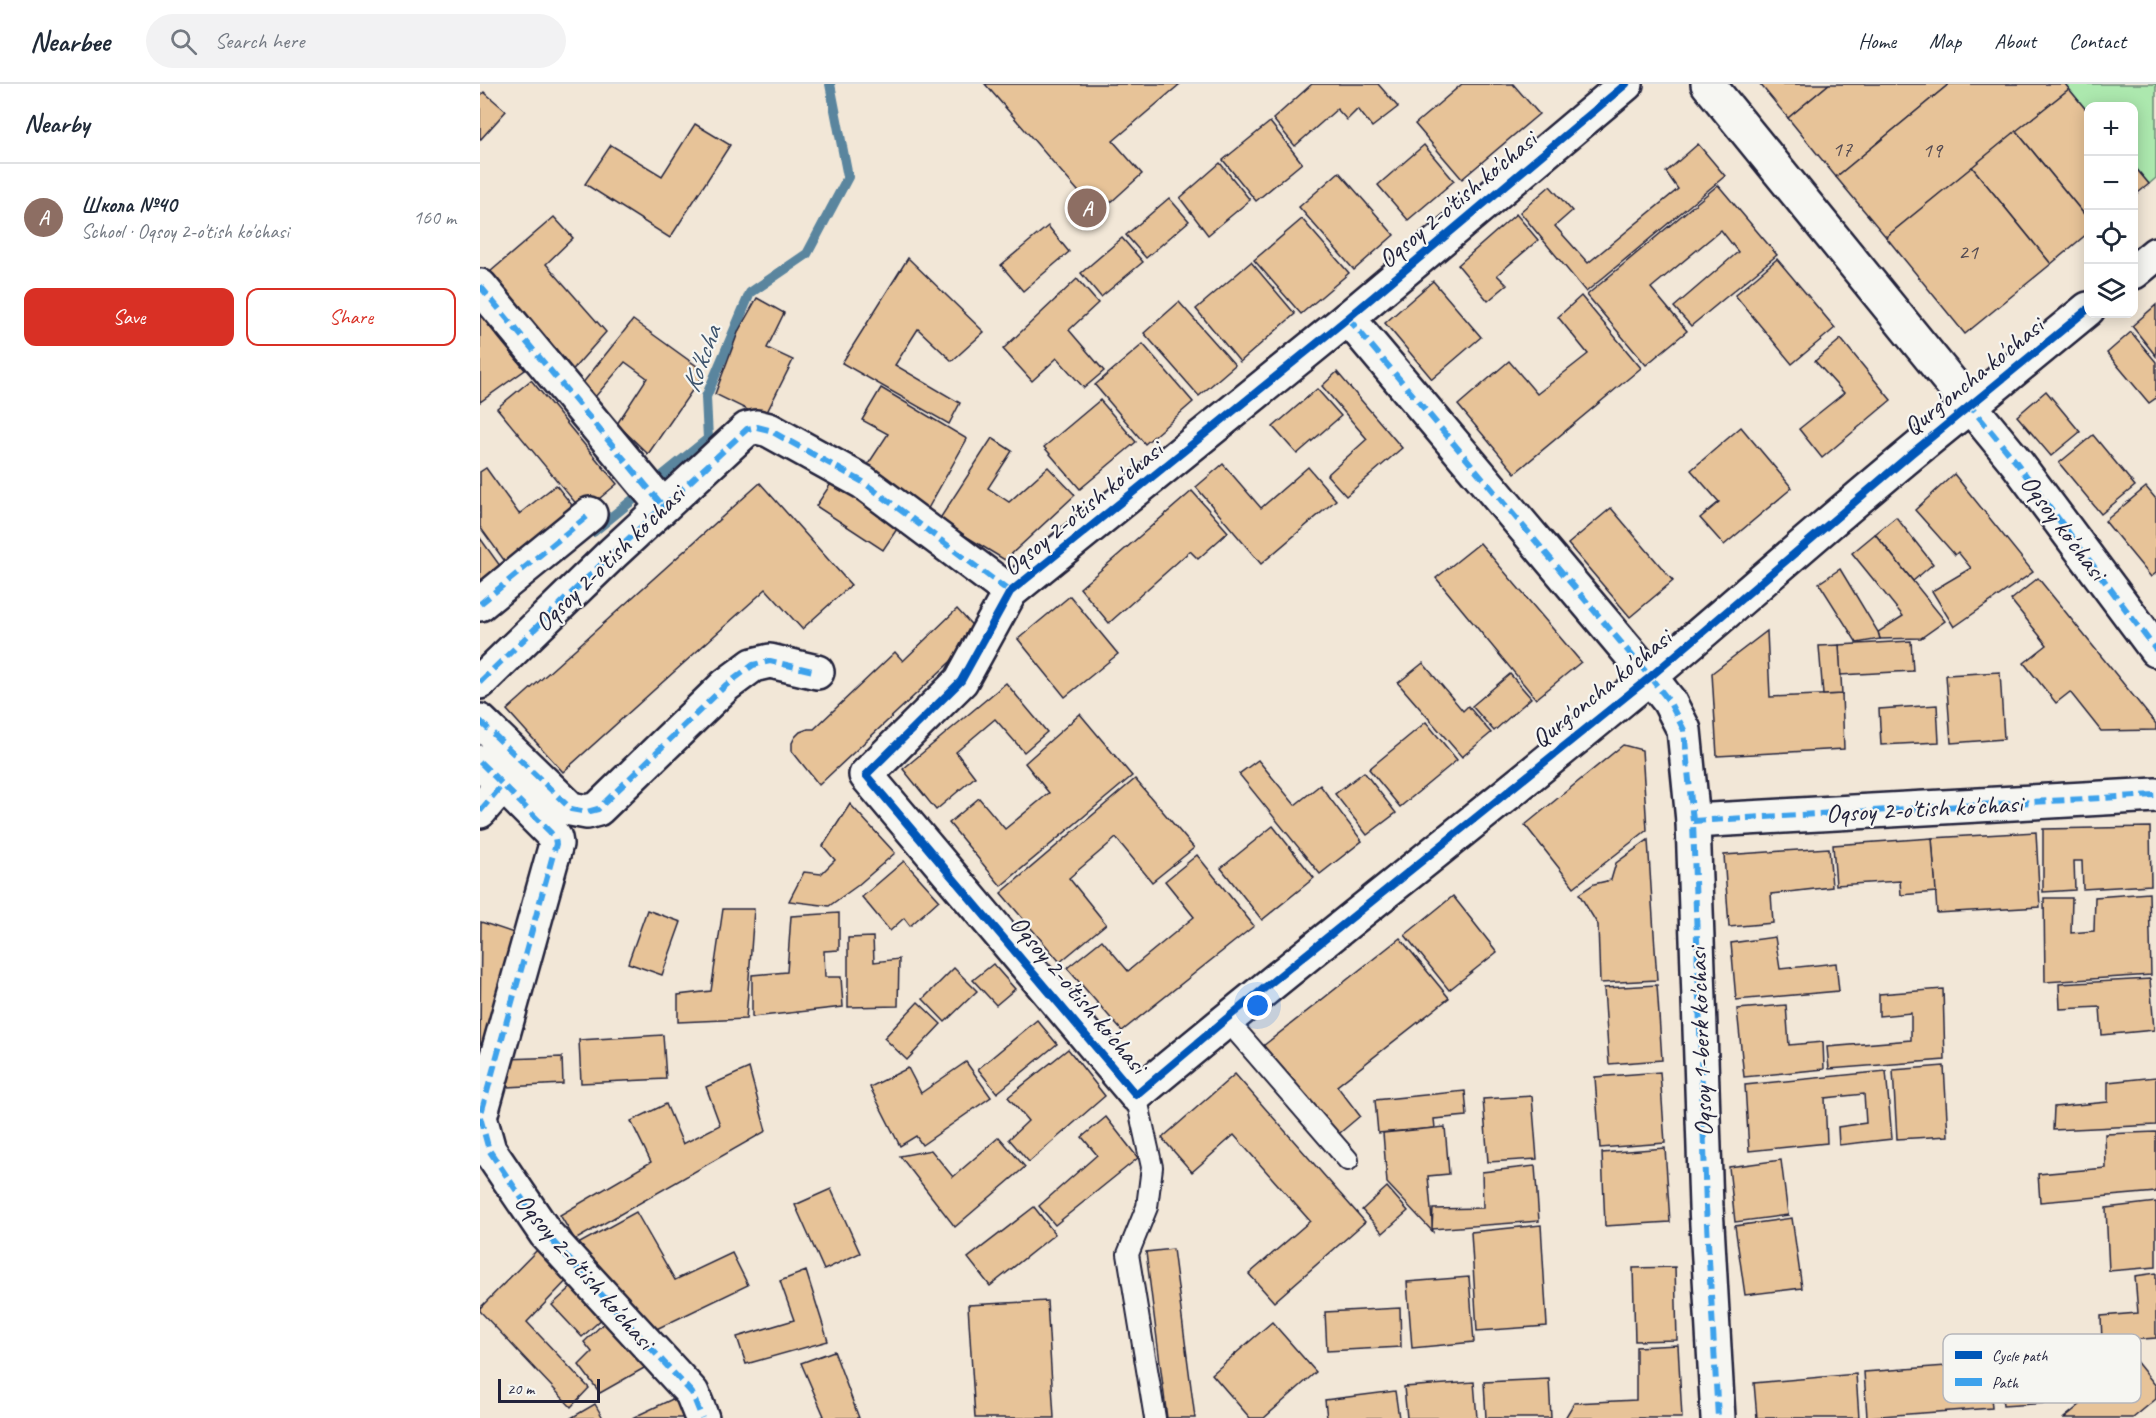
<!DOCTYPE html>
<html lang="en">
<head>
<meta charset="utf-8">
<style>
	:root { --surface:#fff; --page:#f2f2f3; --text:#1f2937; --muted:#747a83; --line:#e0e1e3; --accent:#d93025 }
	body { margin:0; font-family:Caveat,sans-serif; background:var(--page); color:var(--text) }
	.controls { position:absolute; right:18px; top:18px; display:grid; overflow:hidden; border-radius:12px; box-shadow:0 3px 15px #0003 }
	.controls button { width:54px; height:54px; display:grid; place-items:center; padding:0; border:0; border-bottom:2px solid var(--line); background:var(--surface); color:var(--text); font:30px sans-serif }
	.scale { position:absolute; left:18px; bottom:15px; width:102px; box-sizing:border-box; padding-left:6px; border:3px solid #22223b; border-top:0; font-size:16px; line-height:21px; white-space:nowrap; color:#22223b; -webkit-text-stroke:4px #f6f6f2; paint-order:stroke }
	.you { position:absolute; left:778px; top:922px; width:21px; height:21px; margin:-15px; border:4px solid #fff; border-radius:50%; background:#1a73e8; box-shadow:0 0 0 9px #1a73e833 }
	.badge { display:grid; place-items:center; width:39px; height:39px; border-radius:50%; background:var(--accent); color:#fff; font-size:20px; font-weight:700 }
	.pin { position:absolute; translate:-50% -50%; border:3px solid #fff; box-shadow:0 2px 6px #0006 }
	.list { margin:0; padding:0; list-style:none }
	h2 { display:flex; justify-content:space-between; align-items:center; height:78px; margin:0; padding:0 24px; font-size:26px }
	h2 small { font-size:20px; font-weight:400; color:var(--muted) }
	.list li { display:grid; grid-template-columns:39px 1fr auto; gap:18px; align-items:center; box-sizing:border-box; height:108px; padding:0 24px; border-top:2px solid var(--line) }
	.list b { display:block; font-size:22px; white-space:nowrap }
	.list p { margin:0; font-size:20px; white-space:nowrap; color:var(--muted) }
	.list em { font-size:20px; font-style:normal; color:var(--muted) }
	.actions { display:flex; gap:12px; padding:18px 24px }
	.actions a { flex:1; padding:14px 0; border:2px solid var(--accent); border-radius:12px; text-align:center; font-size:21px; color:var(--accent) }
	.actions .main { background:var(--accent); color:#fff }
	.icon { flex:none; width:33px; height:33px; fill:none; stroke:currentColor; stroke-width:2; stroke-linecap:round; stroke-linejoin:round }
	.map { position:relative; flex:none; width:1676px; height:1334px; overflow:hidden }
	header { display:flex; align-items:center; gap:36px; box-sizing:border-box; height:84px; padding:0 30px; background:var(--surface); border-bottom:2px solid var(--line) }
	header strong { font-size:28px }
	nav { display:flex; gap:33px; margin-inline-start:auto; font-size:21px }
	.search { width:420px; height:54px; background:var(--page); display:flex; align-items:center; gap:15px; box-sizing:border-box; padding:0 21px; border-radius:33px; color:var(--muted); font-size:22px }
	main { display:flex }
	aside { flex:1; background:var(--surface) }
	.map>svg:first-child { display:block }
	.green { fill:#ace8ae; stroke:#678574; stroke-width:1.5 }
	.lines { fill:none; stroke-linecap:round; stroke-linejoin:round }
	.stream { stroke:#5a859e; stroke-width:10 }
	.building { fill:#e7c398; stroke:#22223b; stroke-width:1.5 }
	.lane-casing { stroke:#22223b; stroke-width:24 }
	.street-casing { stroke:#22223b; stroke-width:38 }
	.secondary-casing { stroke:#22223b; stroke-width:38 }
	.lane { stroke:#f6f6f2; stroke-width:20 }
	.street { stroke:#f6f6f2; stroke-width:33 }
	.secondary { stroke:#f6f6f2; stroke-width:33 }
	.quiet { stroke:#3ea2ec; stroke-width:6; stroke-dasharray:12 6; stroke-linecap:butt }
	.cycleway-casing { stroke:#f6f6f2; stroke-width:11 }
	.cycleway { stroke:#0057b8; stroke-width:8 }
	.labels { text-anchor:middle; stroke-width:4.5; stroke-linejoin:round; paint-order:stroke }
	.number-label { font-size:22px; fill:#534a52 }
	.street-label { font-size:26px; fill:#22223b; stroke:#f6f6f2 }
	.water-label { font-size:27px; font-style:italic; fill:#3e546d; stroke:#f6f6f2 }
	.key { fill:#f6f6f2; stroke:#b6b6bb; stroke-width:1.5 }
	.key-label { font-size:16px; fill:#22223b }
</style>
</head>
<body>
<header>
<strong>Nearbee</strong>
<div class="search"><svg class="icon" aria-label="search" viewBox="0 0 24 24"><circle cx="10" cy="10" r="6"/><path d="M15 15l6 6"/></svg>Search here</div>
<nav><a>Home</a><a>Map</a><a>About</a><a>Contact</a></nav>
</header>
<main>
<aside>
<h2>Nearby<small></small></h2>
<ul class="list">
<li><span class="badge" style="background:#8d6e63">A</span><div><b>Школа №40</b><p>School · Oqsoy 2-o'tish ko'chasi</p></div><em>160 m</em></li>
</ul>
<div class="actions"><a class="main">Save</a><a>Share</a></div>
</aside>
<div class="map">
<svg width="1676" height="1334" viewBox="0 0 1676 1334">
	<rect width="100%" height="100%" fill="#f2e7d7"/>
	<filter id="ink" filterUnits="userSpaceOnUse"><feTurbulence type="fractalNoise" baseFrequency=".0167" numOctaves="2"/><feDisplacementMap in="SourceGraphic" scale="12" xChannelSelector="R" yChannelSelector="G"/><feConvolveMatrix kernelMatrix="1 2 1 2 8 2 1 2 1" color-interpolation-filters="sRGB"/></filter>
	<g filter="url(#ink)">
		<!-- green -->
		<path class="green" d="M1585,0H1676V94L1669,100L1654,82V22H1608V28Z"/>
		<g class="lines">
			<!-- stream -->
			<path class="stream" d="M113,448L228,355L226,313L270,209L327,170L368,93L350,0"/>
		</g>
		<!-- building -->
		<g class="building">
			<path d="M505,0H700L633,57L662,90L618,130Z"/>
			<path d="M832,0H898L918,23L892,43L878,25L867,36L857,25L815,62L793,35Z"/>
			<path d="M982,0H1033L1059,30L982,95L935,40Z"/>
			<path d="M1280,0H1349L1308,34Z"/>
			<path d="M1349,0H1469L1356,93L1308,34Z"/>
			<path d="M1469,0H1585L1589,5L1406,153L1356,93Z"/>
			<path d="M1589,5L1608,28V135L1536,47Z"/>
			<path d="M4,8L26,27L0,56V12Z"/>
			<path d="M790,38L822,79L776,117L743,76Z"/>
			<path d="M215,40L250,61L190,154L105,100L131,61L182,92Z"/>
			<path d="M1536,47L1608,135V149L1571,180L1492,83Z"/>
			<path d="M1218,60L1245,92L1106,208L1040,128L1070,102L1092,127L1075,142L1108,179L1198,105L1186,88Z"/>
			<path d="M944,61L974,97L928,136L898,101Z"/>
			<path d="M740,79L770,116L728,151L700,114Z"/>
			<path d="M1654,82L1669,100L1654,112Z"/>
			<path d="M1492,83L1571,180L1485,250L1406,153Z"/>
			<path d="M859,88L914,151L874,186L819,123Z"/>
			<path d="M1238,101L1297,171L1211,242L1194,223L1258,168L1241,146L1171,204L1207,247L1166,281L1107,211Z"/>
			<path d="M689,114L709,137L666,174L646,151Z"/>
			<path d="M1036,130L1058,156L1017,191L1027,201L1008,217L978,181Z"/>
			<path d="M74,133L93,154L66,180L126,248L88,291L3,194Z"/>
			<path d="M822,135L869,189L821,230L774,176Z"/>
			<path d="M568,142L589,168L543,207L521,181Z"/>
			<path d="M642,154L663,178L621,213L601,189Z"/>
			<path d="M428,174L504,248L472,277L438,245L415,281L480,319L469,340L362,279Z"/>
			<path d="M1297,175L1355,244L1312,280L1255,211Z"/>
			<path d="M771,178L815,230L760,278L716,225Z"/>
			<path d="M597,195L618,219L589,246L624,287L604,304L577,274L552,297L523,265Z"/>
			<path d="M953,197L1001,253L952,295L905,239Z"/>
			<path d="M1101,212L1161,284L1035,389L978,321L1029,277L1057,310L1108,270L1078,233Z"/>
			<path d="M277,214L304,229L287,264L313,276L284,334L235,310L259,246Z"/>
			<path d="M699,218L755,281L719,312L664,249Z"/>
			<path d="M1676,221V272L1652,242Z"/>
			<path d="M0,231L45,286L0,318Z"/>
			<path d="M153,236L225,288L168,370L137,340L167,294L145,278L115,313L102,300Z"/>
			<path d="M1651,248L1676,278V314L1669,319L1627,269Z"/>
			<path d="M1361,255L1411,316L1342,374L1319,345L1364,309L1335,277Z"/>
			<path d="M663,260L713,318L665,360L615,301Z"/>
			<path d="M857,288L922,364L866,412L847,391L887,355L842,302Z"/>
			<path d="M51,296L137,400L103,428L17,324Z"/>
			<path d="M401,304L487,355L446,428L381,391L408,350L382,336Z"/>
			<path d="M837,305L861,332L817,370L793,343Z"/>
			<path d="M1566,307L1600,348L1571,372L1537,332Z"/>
			<path d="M620,316L656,358L600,405L564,363Z"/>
			<path d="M1261,343L1312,404L1244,461L1220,434L1239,418L1211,386Z"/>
			<path d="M1613,351L1655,402L1621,430L1579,379Z"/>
			<path d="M512,354L532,367L508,404L529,418L568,383L595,411L525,476L459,436Z"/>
			<path d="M743,380L781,424L828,383L856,416L781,480L716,403Z"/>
			<path d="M6,384L39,430L76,401L99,430L29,483L0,443V388Z"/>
			<path d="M1474,390L1553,488L1474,543L1452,507L1491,484L1478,468L1475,471L1435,426Z"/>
			<path d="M356,392L423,436L403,466L336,422Z"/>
			<path d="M280,399L371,501L322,545L286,505L83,688L27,626Z"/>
			<path d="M1666,403L1676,415V489L1671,493L1625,437Z"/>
			<path d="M712,407L748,448L718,475L710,467L629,539L600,504Z"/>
			<path d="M1131,424L1193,497L1150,533L1088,460Z"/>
			<path d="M1416,433L1453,480L1433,497L1395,450Z"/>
			<path d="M1395,450L1465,537L1441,554L1400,555L1398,548L1423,532L1372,469Z"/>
			<path d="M0,454L23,486L0,503Z"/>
			<path d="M1000,459L1101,578L1056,615L956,494Z"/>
			<path d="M1360,485L1398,548L1400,555L1377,559L1339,499Z"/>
			<path d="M1558,494L1676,640V646L1621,647L1590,608L1576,619L1544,579L1567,561L1531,516Z"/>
			<path d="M590,512L638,570L585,613L538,555Z"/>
			<path d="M477,525L500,550L339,701L312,667V659L315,653L320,648L328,645H334L415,568L423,577Z"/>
			<path d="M1287,547L1290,613L1362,610L1364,665L1237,672L1232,589Z"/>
			<path d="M1431,557L1433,587L1360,591L1359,561Z"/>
			<path d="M1359,561L1362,610L1343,611L1339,562Z"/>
			<path d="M943,579L983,627L988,622L1011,649L982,673L918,599Z"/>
			<path d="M1520,588L1524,655L1471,659L1466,591Z"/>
			<path d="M1030,590L1051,614L1014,647L992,622Z"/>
			<path d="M526,599L567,648L544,668L515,635L476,668L495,693L456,726L423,685Z"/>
			<path d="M1457,621L1459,658L1401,661L1399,625Z"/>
			<path d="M600,630L652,692L521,802L469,739L499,714L525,745L569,709L545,679Z"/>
			<path d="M946,638L977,676L920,723L889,685Z"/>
			<path d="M1143,661L1162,666L1167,746L1094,803L1045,741Z"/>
			<path d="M778,676L815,721L840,701L882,757L840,790L759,690Z"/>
			<path d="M884,688L916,729L887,751L855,710Z"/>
			<path d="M655,695L714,764L672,798L636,754L589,794L626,840L580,878L521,809Z"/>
			<path d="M370,720L415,769L377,802L349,822L309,817L324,788L341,790L355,776L343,762Z"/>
			<path d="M793,742L834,794L782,836L741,784Z"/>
			<path d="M1670,743L1671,801L1603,805L1602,777H1594L1595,806L1563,808V745Z"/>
			<path d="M1556,748L1560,823L1457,829L1452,754Z"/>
			<path d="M1452,754L1456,808L1421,811L1420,797L1356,801L1353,761Z"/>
			<path d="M1168,756L1177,896L1120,899L1118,841L1099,810L1114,800L1131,796L1136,779Z"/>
			<path d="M1349,764L1352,803L1291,810L1293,839L1249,843L1244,771Z"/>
			<path d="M717,771L774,842L642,947L587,884L622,856L648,887L714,833L685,797Z"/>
			<path d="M424,777L459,816L430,842L424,834L410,847L382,813Z"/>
			<path d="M1669,809L1671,891L1565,898L1564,814H1592L1591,849L1614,847L1615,813Z"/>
			<path d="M973,812L1017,868L969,906L925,851Z"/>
			<path d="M243,825H274L266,935L198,938V911L231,907Z"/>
			<path d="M167,826L201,838L182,891L148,879Z"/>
			<path d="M359,829V866L344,867L345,893H361L363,923L272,933V891L307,888L311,832Z"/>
			<path d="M1,838L46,853L9,963L0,960Z"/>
			<path d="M393,853L394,878L419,875L418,922L368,923V854Z"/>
			<path d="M1295,853L1300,885L1356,879L1359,907L1256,916L1251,859Z"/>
			<path d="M920,854L969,914L857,1002L880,1032L855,1053L783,962Z"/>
			<path d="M513,880L535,905L516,921L493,896Z"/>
			<path d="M474,884L497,907L465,938L443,915Z"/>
			<path d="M1670,895L1674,946L1622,951L1620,923L1580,925L1579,900Z"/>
			<path d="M1177,901L1182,976L1129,980L1124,904Z"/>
			<path d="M1463,905L1465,976L1349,985L1347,963L1431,956V929L1399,932V910Z"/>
			<path d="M438,918L461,940L427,976L404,954Z"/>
			<path d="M1306,921L1309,961L1343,958L1344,985L1264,993L1257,925Z"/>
			<path d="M557,936L577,960L517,1009L498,985Z"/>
			<path d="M183,951L186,995L101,999L99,956Z"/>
			<path d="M588,965L625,1012L549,1078L529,1055L548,1037L528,1013Z"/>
			<path d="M82,973L83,1000L27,1003L26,975Z"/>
			<path d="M486,978L511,1013L442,1061L436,1052L420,1062L390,1003L428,984L441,1009Z"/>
			<path d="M1464,982L1468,1052L1417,1055L1413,986Z"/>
			<path d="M269,984L286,1047L95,1156L80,1131L171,1078L151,1037L186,1020L203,1060L240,1041L226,1003Z"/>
			<path d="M1406,987L1412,1055L1359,1061L1358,1043L1386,1039L1384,1010L1345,1014L1347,1059L1269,1067L1265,1001Z"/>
			<path d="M1180,988L1185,1059L1120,1064L1115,993Z"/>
			<path d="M755,990L885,1138L794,1218L769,1190L830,1137L754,1051L712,1088L682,1054Z"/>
			<path d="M1676,993V1041L1573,1046L1574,1023L1628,1018V998Z"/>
			<path d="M985,1007L987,1032L954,1035L955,1044L898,1049L895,1016Z"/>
			<path d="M1052,1012L1057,1075L1008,1078L1003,1015Z"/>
			<path d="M626,1033L658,1074L575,1141L559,1122L617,1071L602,1053Z"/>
			<path d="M965,1043L969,1090L948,1092L953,1148L907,1099L903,1049Z"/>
			<path d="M1676,1048V1108L1560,1118L1558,1090L1626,1084L1625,1050Z"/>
			<path d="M519,1053L545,1083L475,1143L420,1072L451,1066L473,1093Z"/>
			<path d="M1185,1064L1190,1138L1125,1142L1122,1069Z"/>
			<path d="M1301,1076L1308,1131L1255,1138L1249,1083Z"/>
			<path d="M1055,1082L1059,1137L952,1145L953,1125L1003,1124L1002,1088Z"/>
			<path d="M907,1103L928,1127L903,1149L882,1126Z"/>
			<path d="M351,1105L380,1169L344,1186L315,1121Z"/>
			<path d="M1676,1118V1183L1629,1187L1626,1124Z"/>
			<path d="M554,1123L575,1150L510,1202L488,1174Z"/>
			<path d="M156,1128L195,1196L252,1169L268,1201L164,1251L98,1160Z"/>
			<path d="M1312,1134L1322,1204L1265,1211L1255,1142Z"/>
			<path d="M1061,1141L1067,1242L997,1247L991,1148Z"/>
			<path d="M62,1161L93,1190L47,1238L109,1304L91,1323L0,1227V1224Z"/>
			<path d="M693,1165L715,1334H687L666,1168Z"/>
			<path d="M1195,1183L1197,1256L1155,1257L1153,1184Z"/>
			<path d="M326,1187L348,1257L266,1280L257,1253L314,1236L300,1197Z"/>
			<path d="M1676,1189V1254L1622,1258L1621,1232L1658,1229L1655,1192Z"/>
			<path d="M989,1193L994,1258L932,1264L927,1198Z"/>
			<path d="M96,1199L126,1231L102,1253L72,1221Z"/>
			<path d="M567,1217L574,1334H495L488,1221Z"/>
			<path d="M920,1224L921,1263L847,1267L845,1228Z"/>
			<path d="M129,1234L173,1279L120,1309L99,1281L112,1268L104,1258Z"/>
			<path d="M792,1238L836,1288L784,1334H770L732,1290Z"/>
			<path d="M1198,1261L1202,1334H1085L1094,1319L1156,1316V1263Z"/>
			<path d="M1595,1263L1598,1317L1523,1322L1519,1268Z"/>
			<path d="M354,1267L379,1334H340L344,1332L321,1279Z"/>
			<path d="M1655,1276L1676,1302V1315L1653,1334H1584Z"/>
			<path d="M1508,1279L1512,1324L1387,1333L1384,1288Z"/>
			<path d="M1376,1290L1379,1334H1277L1274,1299Z"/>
			<path d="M1069,1295L1071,1334H1006L1004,1298Z"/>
			<path d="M994,1298L997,1334H927L924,1303Z"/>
			<path d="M915,1307L919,1334H847L845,1316Z"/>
			<path d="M199,1312L210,1334H152Z"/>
			<path d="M115,1320L123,1334H91Z"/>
		</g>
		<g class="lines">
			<!-- lane casing -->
			<g class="lane-casing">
				<g id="lane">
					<path d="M746,935L868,1076"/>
					<path d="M656,1011L672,1083L667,1123L648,1170L675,1334"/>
				</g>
			</g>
			<!-- street casing -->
			<g class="street-casing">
				<g id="street">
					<path d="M1146,0L868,234L530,508L481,597L386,691L656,1011C826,869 1001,734 1171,592C1278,502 1381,408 1490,322L1536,378L1676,566"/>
					<path d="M0,202L183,422"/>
					<path d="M868,234L1170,593L1189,617L1204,646L1213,737L1226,1123L1238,1334"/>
					<path d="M0,520L110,430"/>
					<path d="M0,598L133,469L267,345L277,343L289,346L383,398L530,508"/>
					<path d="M0,637L91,725L107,728L118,725L246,601L273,581L290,577L337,588"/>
					<path d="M0,678L70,748L75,754L76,760L0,1033L9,1066L66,1150L212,1309L222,1334"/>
					<path d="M0,727L23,700"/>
					<path d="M1213,737L1676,711"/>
				</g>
			</g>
			<!-- secondary casing -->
			<g class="secondary-casing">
				<g id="secondary">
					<path d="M1228,0L1490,322L1608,225"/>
					<path d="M1654,188L1676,170"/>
				</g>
			</g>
			<!-- lane -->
			<use href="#lane" class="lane"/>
			<!-- street -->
			<use href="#street" class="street"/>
			<!-- secondary -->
			<use href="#secondary" class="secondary"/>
			<!-- quiet -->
			<g class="quiet">
				<path d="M0,202L183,422"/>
				<path d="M868,234L1170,593L1189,617L1204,646L1213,737L1226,1123L1238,1334"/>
				<path d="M1486,325L1490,322L1536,378L1676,566"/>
				<path d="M0,520L110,430"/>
				<path d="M0,598L133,469L267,345L277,343L289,346L383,398L530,508"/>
				<path d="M0,637L91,725L107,728L118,725L246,601L273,581L290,577L337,588"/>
				<path d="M0,678L70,748L75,754L76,760L0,1033L9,1066L66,1150L212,1309L222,1334"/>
				<path d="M0,727L23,700"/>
				<path d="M1213,737L1676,711"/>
			</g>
			<!-- cycleway casing -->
			<g class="cycleway-casing">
				<path id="cycleway" d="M1146,0L868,234L530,508L481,597L386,691L656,1011L746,935L1170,593L1432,369L1608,225"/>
			</g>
			<!-- cycleway -->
			<use href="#cycleway" class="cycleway"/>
		</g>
	</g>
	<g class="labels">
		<!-- number labels -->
		<g class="number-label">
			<text x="1362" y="72">17</text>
			<text x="1452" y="73">19</text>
			<text x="1488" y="175">21</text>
		</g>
		<!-- street labels -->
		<g class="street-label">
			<text transform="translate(977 115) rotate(-40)" y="9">Oqsoy 2-o'tish ko'chasi</text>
			<text transform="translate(1493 292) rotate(-39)" y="9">Qurg'oncha ko'chasi</text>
			<text transform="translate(602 424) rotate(-39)" y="9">Oqsoy 2-o'tish ko'chasi</text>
			<text transform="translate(1584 443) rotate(53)" y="9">Oqsoy ko'chasi</text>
			<text transform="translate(129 474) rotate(-44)" y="9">Oqsoy 2-o'tish ko'chasi</text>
			<text transform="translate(1121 604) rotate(-39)" y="9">Qurg'oncha ko'chasi</text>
			<text transform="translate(1444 724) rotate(-3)" y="9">Oqsoy 2-o'tish ko'chasi</text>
			<text transform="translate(599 910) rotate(50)" y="9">Oqsoy 2-o'tish ko'chasi</text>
			<text transform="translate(1220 958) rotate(-92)" y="9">Oqsoy 1-berk ko'chasi</text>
			<text transform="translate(105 1187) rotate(49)" y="9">Oqsoy 2-o'tish ko'chasi</text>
		</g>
		<!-- water labels -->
		<g class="water-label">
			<text transform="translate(221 275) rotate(-70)" y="9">Ko'kcha</text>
		</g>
	</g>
	<!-- legend -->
	<rect x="1463" y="1250" width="198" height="69" rx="9" class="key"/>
	<rect x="1475" y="1267" width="27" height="8" fill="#0057b8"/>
	<rect x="1475" y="1294" width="27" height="8" fill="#3ea2ec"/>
	<g class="key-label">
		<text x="1512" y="1277">Cycle path</text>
		<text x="1512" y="1304">Path</text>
	</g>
</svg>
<div class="controls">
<button>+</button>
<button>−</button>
<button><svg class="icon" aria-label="locate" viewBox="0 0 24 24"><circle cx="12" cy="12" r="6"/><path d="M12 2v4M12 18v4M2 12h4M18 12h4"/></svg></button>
<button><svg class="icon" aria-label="layers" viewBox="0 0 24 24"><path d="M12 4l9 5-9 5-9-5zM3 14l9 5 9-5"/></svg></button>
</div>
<div class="scale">20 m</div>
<div class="you"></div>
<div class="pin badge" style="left:607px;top:124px;background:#8d6e63">A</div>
</div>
</main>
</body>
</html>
